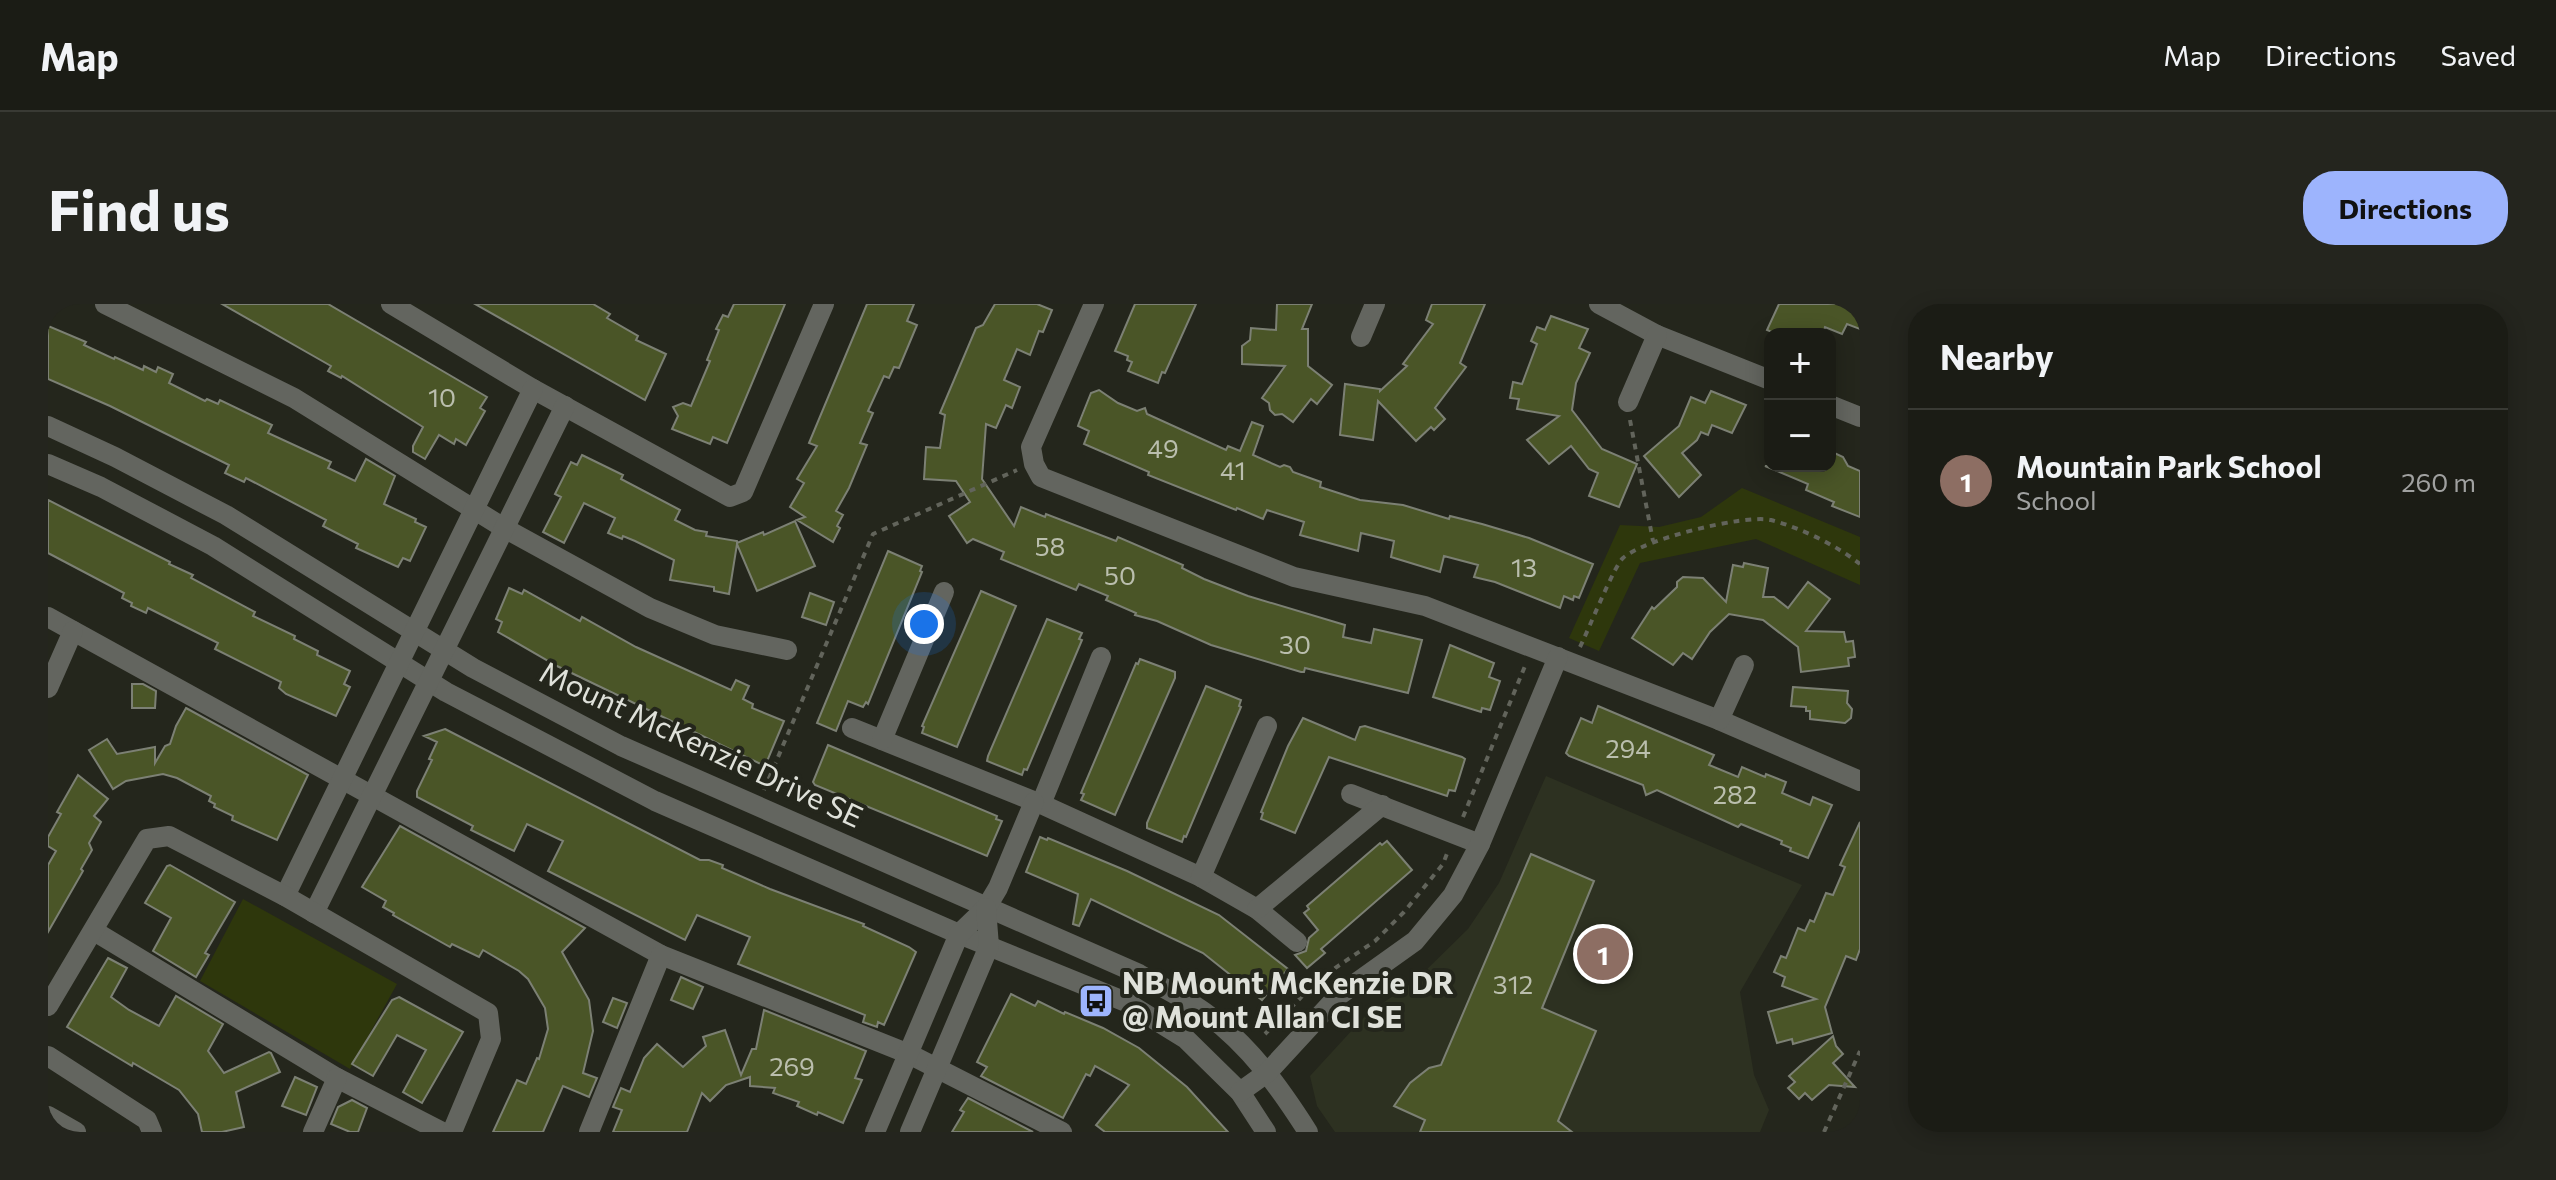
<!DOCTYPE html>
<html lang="en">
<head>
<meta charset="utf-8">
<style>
	:root { --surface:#1b1c15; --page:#24251e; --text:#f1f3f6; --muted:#a0a1a0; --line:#393a34; --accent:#9db4fd }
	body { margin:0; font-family:Commissioner,sans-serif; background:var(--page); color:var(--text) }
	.controls { position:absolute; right:24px; top:24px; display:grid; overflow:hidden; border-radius:16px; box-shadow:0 4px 20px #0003 }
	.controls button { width:72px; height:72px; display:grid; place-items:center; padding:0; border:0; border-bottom:2px solid var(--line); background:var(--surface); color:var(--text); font:40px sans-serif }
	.you { position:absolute; left:876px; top:320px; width:28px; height:28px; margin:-20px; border:6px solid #fff; border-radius:50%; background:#1a73e8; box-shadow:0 0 0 12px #1a73e833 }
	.badge { display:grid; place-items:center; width:52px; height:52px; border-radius:50%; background:var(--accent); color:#fff; font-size:26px; font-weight:700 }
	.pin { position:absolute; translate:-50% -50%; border:4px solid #fff; box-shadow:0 2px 8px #0006 }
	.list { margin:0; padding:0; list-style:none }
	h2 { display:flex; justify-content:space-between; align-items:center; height:104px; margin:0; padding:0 32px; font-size:34px }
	h2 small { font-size:26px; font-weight:400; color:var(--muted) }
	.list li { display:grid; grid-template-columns:52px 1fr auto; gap:24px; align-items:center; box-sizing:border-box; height:144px; padding:0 32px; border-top:2px solid var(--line) }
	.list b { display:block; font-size:30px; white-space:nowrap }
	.list p { margin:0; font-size:26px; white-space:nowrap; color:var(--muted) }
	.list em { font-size:26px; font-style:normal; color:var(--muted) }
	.map { position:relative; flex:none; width:1812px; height:828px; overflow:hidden; border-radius:32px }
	header { display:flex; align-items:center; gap:48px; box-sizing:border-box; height:112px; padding:0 40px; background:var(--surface); border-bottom:2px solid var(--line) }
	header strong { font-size:38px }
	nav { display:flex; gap:44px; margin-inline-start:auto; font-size:28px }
	.intro { display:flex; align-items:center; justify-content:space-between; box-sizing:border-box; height:192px; padding:0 48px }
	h1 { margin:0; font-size:56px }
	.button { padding:20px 36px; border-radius:32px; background:var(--accent); color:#111; font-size:28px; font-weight:700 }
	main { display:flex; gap:48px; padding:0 48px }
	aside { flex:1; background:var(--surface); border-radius:32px; box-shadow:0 4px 20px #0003 }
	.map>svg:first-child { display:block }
	.built { fill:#2d3121 }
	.green { fill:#2e370c }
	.building { fill:#4a5527; stroke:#7c8074; stroke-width:2 }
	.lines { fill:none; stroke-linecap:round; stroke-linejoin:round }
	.path { stroke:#62645b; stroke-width:4; stroke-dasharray:6 6; stroke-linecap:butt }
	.minor { stroke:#63655f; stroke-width:20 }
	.labels { text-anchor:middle; stroke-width:8; stroke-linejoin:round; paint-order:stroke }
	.number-label { font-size:26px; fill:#babead }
	.street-label { font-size:30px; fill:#dfe1da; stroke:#24261c }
	.poi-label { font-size:30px; font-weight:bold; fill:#dfe1da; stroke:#24261c; text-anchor:start }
</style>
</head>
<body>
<header>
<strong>Map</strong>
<nav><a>Map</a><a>Directions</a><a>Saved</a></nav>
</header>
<div class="intro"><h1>Find us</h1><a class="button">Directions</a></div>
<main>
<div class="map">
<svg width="1812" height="828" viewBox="0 0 1812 828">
	<rect width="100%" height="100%" fill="#24261c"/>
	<!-- built -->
	<path class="built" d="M1498,472L1754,581L1692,688L1706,771L1721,806L1712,828H1287L1269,802L1262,772L1318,711L1369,675L1420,625L1451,579Z"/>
	<!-- green -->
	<g class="green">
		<path d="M1694,184L1812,233V281L1708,235L1592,259L1551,347L1521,334L1572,221L1611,223L1653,213Z"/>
		<path d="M195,595L349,680L302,765L152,677Z"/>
	</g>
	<!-- building -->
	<g class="building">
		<path d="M174,0H280L439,93L432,104L437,107L418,141L408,135L406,140L391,131L377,155L365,148V142L375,123L294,72L293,74L280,67L283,62Z"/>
		<path d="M427,0H545L562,10L559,14L590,32L588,36L618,50L597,96Z"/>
		<path d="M686,0H737L679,139L665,133L662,140L624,125L630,112L625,103L635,99L643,102L662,57L659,56L671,26L668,25L675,11L680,13Z"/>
		<path d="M819,0H866L859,17L869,21L851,64L846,63L841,74L836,72L820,107L825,109L812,139L819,141L801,184L788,207L795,211L789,222L792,224L785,238L749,216L757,213L742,203L756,179L749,175L769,142L761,139Z"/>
		<path d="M947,0H989L1004,6L995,28L991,27L982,51L969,45L956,76L972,83L964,104L958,101L948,124L938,120L934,175L966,222L973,203L997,213L998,210L1068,237L1070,233L1135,261L1134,264L1156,275L1200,292L1297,321L1295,333L1323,339L1326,325L1374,336L1360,389L1257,364L1256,368H1253L1163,341L1109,317L1087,311L1088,309L1058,296L1060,292L1031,280L1028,286L953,255L956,248L925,235L919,239L901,212L922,198L908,177L876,175L878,143L892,144L897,111L892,109L928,24L935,21Z"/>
		<path d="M1087,0H1148L1117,69L1114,68L1110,79L1080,67L1084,58L1079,56L1080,52L1067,47Z"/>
		<path d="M1229,0H1264L1254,25H1260V62L1284,81L1269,100L1263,95L1245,118L1234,110L1227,111L1222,106L1221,99L1214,94L1237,62L1194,60V42L1202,36L1203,24L1228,26Z"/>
		<path d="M1384,0H1437L1412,59L1418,63L1387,104L1397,115L1386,126L1383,123L1368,137L1330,97L1325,136L1292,131L1297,80L1332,85V87L1359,62L1355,60L1385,20L1378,16Z"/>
		<path d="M1731,0H1812V25L1799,20L1794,30L1777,23L1775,30H1729L1719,26Z"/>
		<path d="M1503,12L1540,25L1531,44L1542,49L1528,79L1524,106L1554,145L1589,160L1571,203L1541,192L1550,169L1541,165L1523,142L1501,160L1479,136L1511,112L1469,105L1471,95L1462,94L1465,78L1474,80L1489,40L1483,37L1489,23L1497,26Z"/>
		<path d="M0,22L38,38L36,41L66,55L67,53L95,66L96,62L108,68L110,63L125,70L121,79L157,97L159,95L170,100L172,96L224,121L220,129L283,158L280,164L307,177L318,155L347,172L336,200L368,215L367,218L378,223L362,257L355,254L350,263L308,244L310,240L275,222L278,216L198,174L196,178L177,169L181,161L62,102L0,75Z"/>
		<path d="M1051,86L1070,99L1089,107L1097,104L1099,110L1178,146L1180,142L1192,147L1204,118L1215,122L1205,151L1232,163L1236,161L1242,163L1245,168L1273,178L1272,183L1312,196L1355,201L1401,215L1402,212L1434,220L1481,234L1545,260L1531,294L1526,292L1525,296L1516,292L1512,304L1447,278L1426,273L1430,261L1396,252L1392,268L1343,253L1346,237L1313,229L1310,247L1252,231L1256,218L1219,206L1215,215L1189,204L1188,206L1100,171L1101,168L1036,140L1041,127L1030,122L1031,119L1043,89Z"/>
		<path d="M1663,87L1698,101L1684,129L1664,121L1660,131L1653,128L1649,136L1634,149L1653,171L1631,193L1596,152L1631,122L1643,93L1657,99Z"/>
		<path d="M1782,147L1795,153L1800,162L1812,167V213L1784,202L1786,198L1758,186L1760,180L1717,162H1782Z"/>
		<path d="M534,151L575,171L573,175L632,206L627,216L647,226L659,228L658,232L689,237V239L715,228L716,231L747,217L767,262L709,287L689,240L681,290L666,287V283L622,276L626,256L587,237L575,232L574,235L560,229L567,214L536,199L516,239L495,228L513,193L507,190L523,158L529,161Z"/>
		<path d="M0,196L122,258L121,260L145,271L143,274L207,308L205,312L247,332L246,335L270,347L269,351L302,367L296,380L302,383L288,412L238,390L231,384L233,378L167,345L170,339L100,304L98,309L83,302L84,299L74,294L76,289L0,249Z"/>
		<path d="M840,247L874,262L872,267L874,268L820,400L818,398L815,403L800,397L788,427L769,419Z"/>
		<path d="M1696,259L1720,264L1715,293H1726L1740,304L1760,278L1782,295L1758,327L1796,328L1798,338L1805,337L1807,353L1800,354L1801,362L1753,368L1750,343L1715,316L1681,310L1662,328L1644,355L1635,349L1625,361L1584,334L1604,303L1606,305L1629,283V278L1635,273L1655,274L1678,298L1685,261L1695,263Z"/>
		<path d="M461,284L474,290L476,286L532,317L534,313L588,343L683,386L688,376L701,382L695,395L705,400L704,404L736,417L717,462L509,362L450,328L454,318L448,315Z"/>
		<path d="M933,287L968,302L909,443L874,429L876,423L874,422Z"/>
		<path d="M762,289L786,298L778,321L754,313Z"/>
		<path d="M999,315L1034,329L1031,335L1034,336L979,466L976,465L974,471L939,457L940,452Z"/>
		<path d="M1402,341L1446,359L1441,373L1452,377L1442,406L1434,404L1433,408L1385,393Z"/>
		<path d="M1092,355L1127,368V374L1067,511L1033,496L1036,490L1033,489L1088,359L1090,360Z"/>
		<path d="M84,380H95L108,387L107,404H84Z"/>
		<path d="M1158,382L1193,396L1191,402L1193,403L1138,533L1136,532L1134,538L1099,524V519Z"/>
		<path d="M1745,383L1800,387L1799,399L1804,405L1803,414L1797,419L1762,415V407H1758V403L1743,402Z"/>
		<path d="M1550,402L1666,451L1661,461L1690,473L1694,463L1717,473L1718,470L1738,478L1734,489L1762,501L1765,493L1784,501L1760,554L1742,547L1743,544L1733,540L1734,537L1693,520L1690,523L1609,486L1598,491L1595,481L1521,452L1518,449L1533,414L1544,419Z"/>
		<path d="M138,404L260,471L229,536L184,516L185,512L166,503L167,500L161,497L163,492L129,474L115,470L78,477L65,485L41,446L59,435L69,450L107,443V459L117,442L122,440L128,422Z"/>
		<path d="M1255,414L1307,436L1312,423L1317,422L1414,453L1417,455L1407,487L1401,486L1399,492L1281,453L1247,529L1213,515L1215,509L1213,508L1240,442Z"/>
		<path d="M397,425L652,556H661L675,561L674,564L722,585L816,620L815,622L861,643L868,648L836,721L830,718L829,723L815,718L817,711L690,660L702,633L649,611L637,636L500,567L515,537L479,520L466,547L423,526L425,522L369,493V487L384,456L381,455L389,438L376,432Z"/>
		<path d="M780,441L949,512L948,515L954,517L939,552L767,481L765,478Z"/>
		<path d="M30,471L60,495L46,512L53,518L41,539L44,546L33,565L35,567L0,628V561L8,547L0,542V533L13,510L9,508Z"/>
		<path d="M1812,518V645L1808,656L1798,652L1777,703L1784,729L1745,740L1744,735L1729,739L1720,708L1768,695L1734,682L1737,673L1726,668L1733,652L1738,654L1750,624L1757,627L1762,616L1766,618L1778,589L1785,591L1797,563L1792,561Z"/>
		<path d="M352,522L537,624L514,648L541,696L545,727L535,769L549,774L541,793L515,782L495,828H445L469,776L478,780L489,754L491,755L500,725L497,704L480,675L471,667L435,646L431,653L404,640L402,643L345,611L346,609L335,603L338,597L314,583Z"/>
		<path d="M992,533L999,536L1000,534L1079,567L1171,611L1240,665L1214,696L1155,649L1043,595L1031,622L1025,620L1030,590L978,568Z"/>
		<path d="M1339,537L1364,566L1273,645L1277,649L1259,664L1247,651L1258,647L1261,634L1270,626L1256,609L1261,605L1259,602L1332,539L1334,541Z"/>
		<path d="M1483,550L1546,577L1494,704L1548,727L1510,817L1524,828H1372L1377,816L1346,802L1362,779L1381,764L1393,761Z"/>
		<path d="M122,561L187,598L157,649L161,651L148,673L105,647L123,614L97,599L119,562Z"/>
		<path d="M60,654L79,664L63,693L81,706L111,722L128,692L175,720L160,747L176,769L221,748L223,749L232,768L188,788L196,823L174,828H154L150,810L131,786L85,759L84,762L19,723Z"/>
		<path d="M633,673L655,683L645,705L623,696Z"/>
		<path d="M963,690L987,702L990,697L1016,710L1017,708L1055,724L1091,744L1139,783L1180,828H1057L1048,821L1081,781L1047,762L1042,772L1038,770L1015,814L933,772L939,763L929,758Z"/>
		<path d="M351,693L415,728L374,799L355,788L378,746L349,731L325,772L304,760L344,696Z"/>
		<path d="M565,694L579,699L569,724L555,718Z"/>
		<path d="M716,706L818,747L807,774L814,776L795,819L770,808L769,811L749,802L751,798L725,789L727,784L702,782V773L678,781L662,797L654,789L639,828H565L574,806L565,803L573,784L582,788L596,754L609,740L635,763L658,742L655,733L677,726L693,771L704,745H708Z"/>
		<path d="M1785,732L1788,742L1795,750L1785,759L1807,783L1781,781L1764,796L1757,789L1751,795L1740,784L1747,778L1741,772Z"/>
		<path d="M247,773L269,783L258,811L234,802Z"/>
		<path d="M920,794L985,828H904L916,808L912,806Z"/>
		<path d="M304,796L319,804L310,828H302L283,820L290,803Z"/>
	</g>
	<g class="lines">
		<!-- path -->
		<g class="path">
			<path d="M1582,116L1605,237"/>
			<path d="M1532,343C1540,327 1566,262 1575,254C1596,235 1697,210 1723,216C1753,224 1788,241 1812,260"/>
			<path d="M716,486L825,230L969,166"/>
			<path d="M1415,513L1477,362"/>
			<path d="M1217,730L1271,675L1327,637L1356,608L1395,560L1400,547"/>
			<path d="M1776,828L1812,747"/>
		</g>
		<!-- minor -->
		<g class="minor">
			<path d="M57,0L246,94L456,224L602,304L667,331L739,346"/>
			<path d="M343,0L485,85L682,193L695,188L776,0"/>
			<path d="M1046,0L983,143L986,160L993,173L1246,273L1377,302L1671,416L1812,477"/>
			<path d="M1551,0L1609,31L1722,76"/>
			<path d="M1313,33L1327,0"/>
			<path d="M1580,98L1609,31"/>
			<path d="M1782,101L1812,113"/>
			<path d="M0,122L67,153L178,211L425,364L573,442L1091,670C1113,683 1139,695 1160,711C1202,742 1232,784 1260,828"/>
			<path d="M0,160L53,183L165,242L398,388L607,497L911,630L1078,698L1138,735L1192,788L1218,828"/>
			<path d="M0,313L613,651L861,750L1014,828"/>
			<path d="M0,384L25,327"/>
			<path d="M1671,416L1696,361"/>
			<path d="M804,424L993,500L1153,573L1209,605L1249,638"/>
			<path d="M834,436L896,288"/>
			<path d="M1303,490L1432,540"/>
			<path d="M993,500L1053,353"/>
			<path d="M1153,573L1219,422"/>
			<path d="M237,592L485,85"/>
			<path d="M1209,605L1334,501"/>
			<path d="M266,609L517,102"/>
			<path d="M46,627L289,774L394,828"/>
			<path d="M0,702L99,535L121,532L237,592L440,709L443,735L404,828"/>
			<path d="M0,752L99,816L104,828"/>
			<path d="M1192,788L1220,768L1290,692L1367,637L1405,591L1432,540L1510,353"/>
			<path d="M0,812L28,828"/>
			<path d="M265,828L289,774"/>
			<path d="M541,828L613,651"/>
			<path d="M827,828L911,630L938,604L950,584L986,498"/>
			<path d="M862,828L941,642L938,604"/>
		</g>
	</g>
	<!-- icons -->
	<defs>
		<g id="bus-square" transform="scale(1.8)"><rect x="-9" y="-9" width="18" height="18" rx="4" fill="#9db4fd" stroke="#24261c"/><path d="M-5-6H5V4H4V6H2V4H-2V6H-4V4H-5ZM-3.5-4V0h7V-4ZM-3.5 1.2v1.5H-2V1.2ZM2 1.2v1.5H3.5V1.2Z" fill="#111"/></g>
	</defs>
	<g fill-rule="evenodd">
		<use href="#bus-square" x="1048" y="697"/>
	</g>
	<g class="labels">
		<!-- number labels -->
		<g class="number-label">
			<text x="394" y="103">10</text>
			<text x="1115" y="154">49</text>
			<text x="1185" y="176">41</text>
			<text x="1002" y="252">58</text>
			<text x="1476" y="273">13</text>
			<text x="1072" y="281">50</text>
			<text x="1247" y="350">30</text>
			<text x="1580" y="454">294</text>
			<text x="1687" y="500">282</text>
			<text x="1465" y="690">312</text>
			<text x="744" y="772">269</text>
		</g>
		<!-- street labels -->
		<g class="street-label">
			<text transform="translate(653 441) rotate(25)" y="10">Mount McKenzie Drive SE</text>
		</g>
		<!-- poi labels -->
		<g class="poi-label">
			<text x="1074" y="690">NB Mount McKenzie DR<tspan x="1074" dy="34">@ Mount Allan CI SE</tspan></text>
		</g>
	</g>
</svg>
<div class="controls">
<button>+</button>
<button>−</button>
</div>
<div class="you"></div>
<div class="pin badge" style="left:1555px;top:650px;background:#8d6e63">1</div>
</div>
<aside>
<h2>Nearby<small></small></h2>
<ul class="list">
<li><span class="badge" style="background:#8d6e63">1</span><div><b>Mountain Park School</b><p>School</p></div><em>260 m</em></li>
</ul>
</aside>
</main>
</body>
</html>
